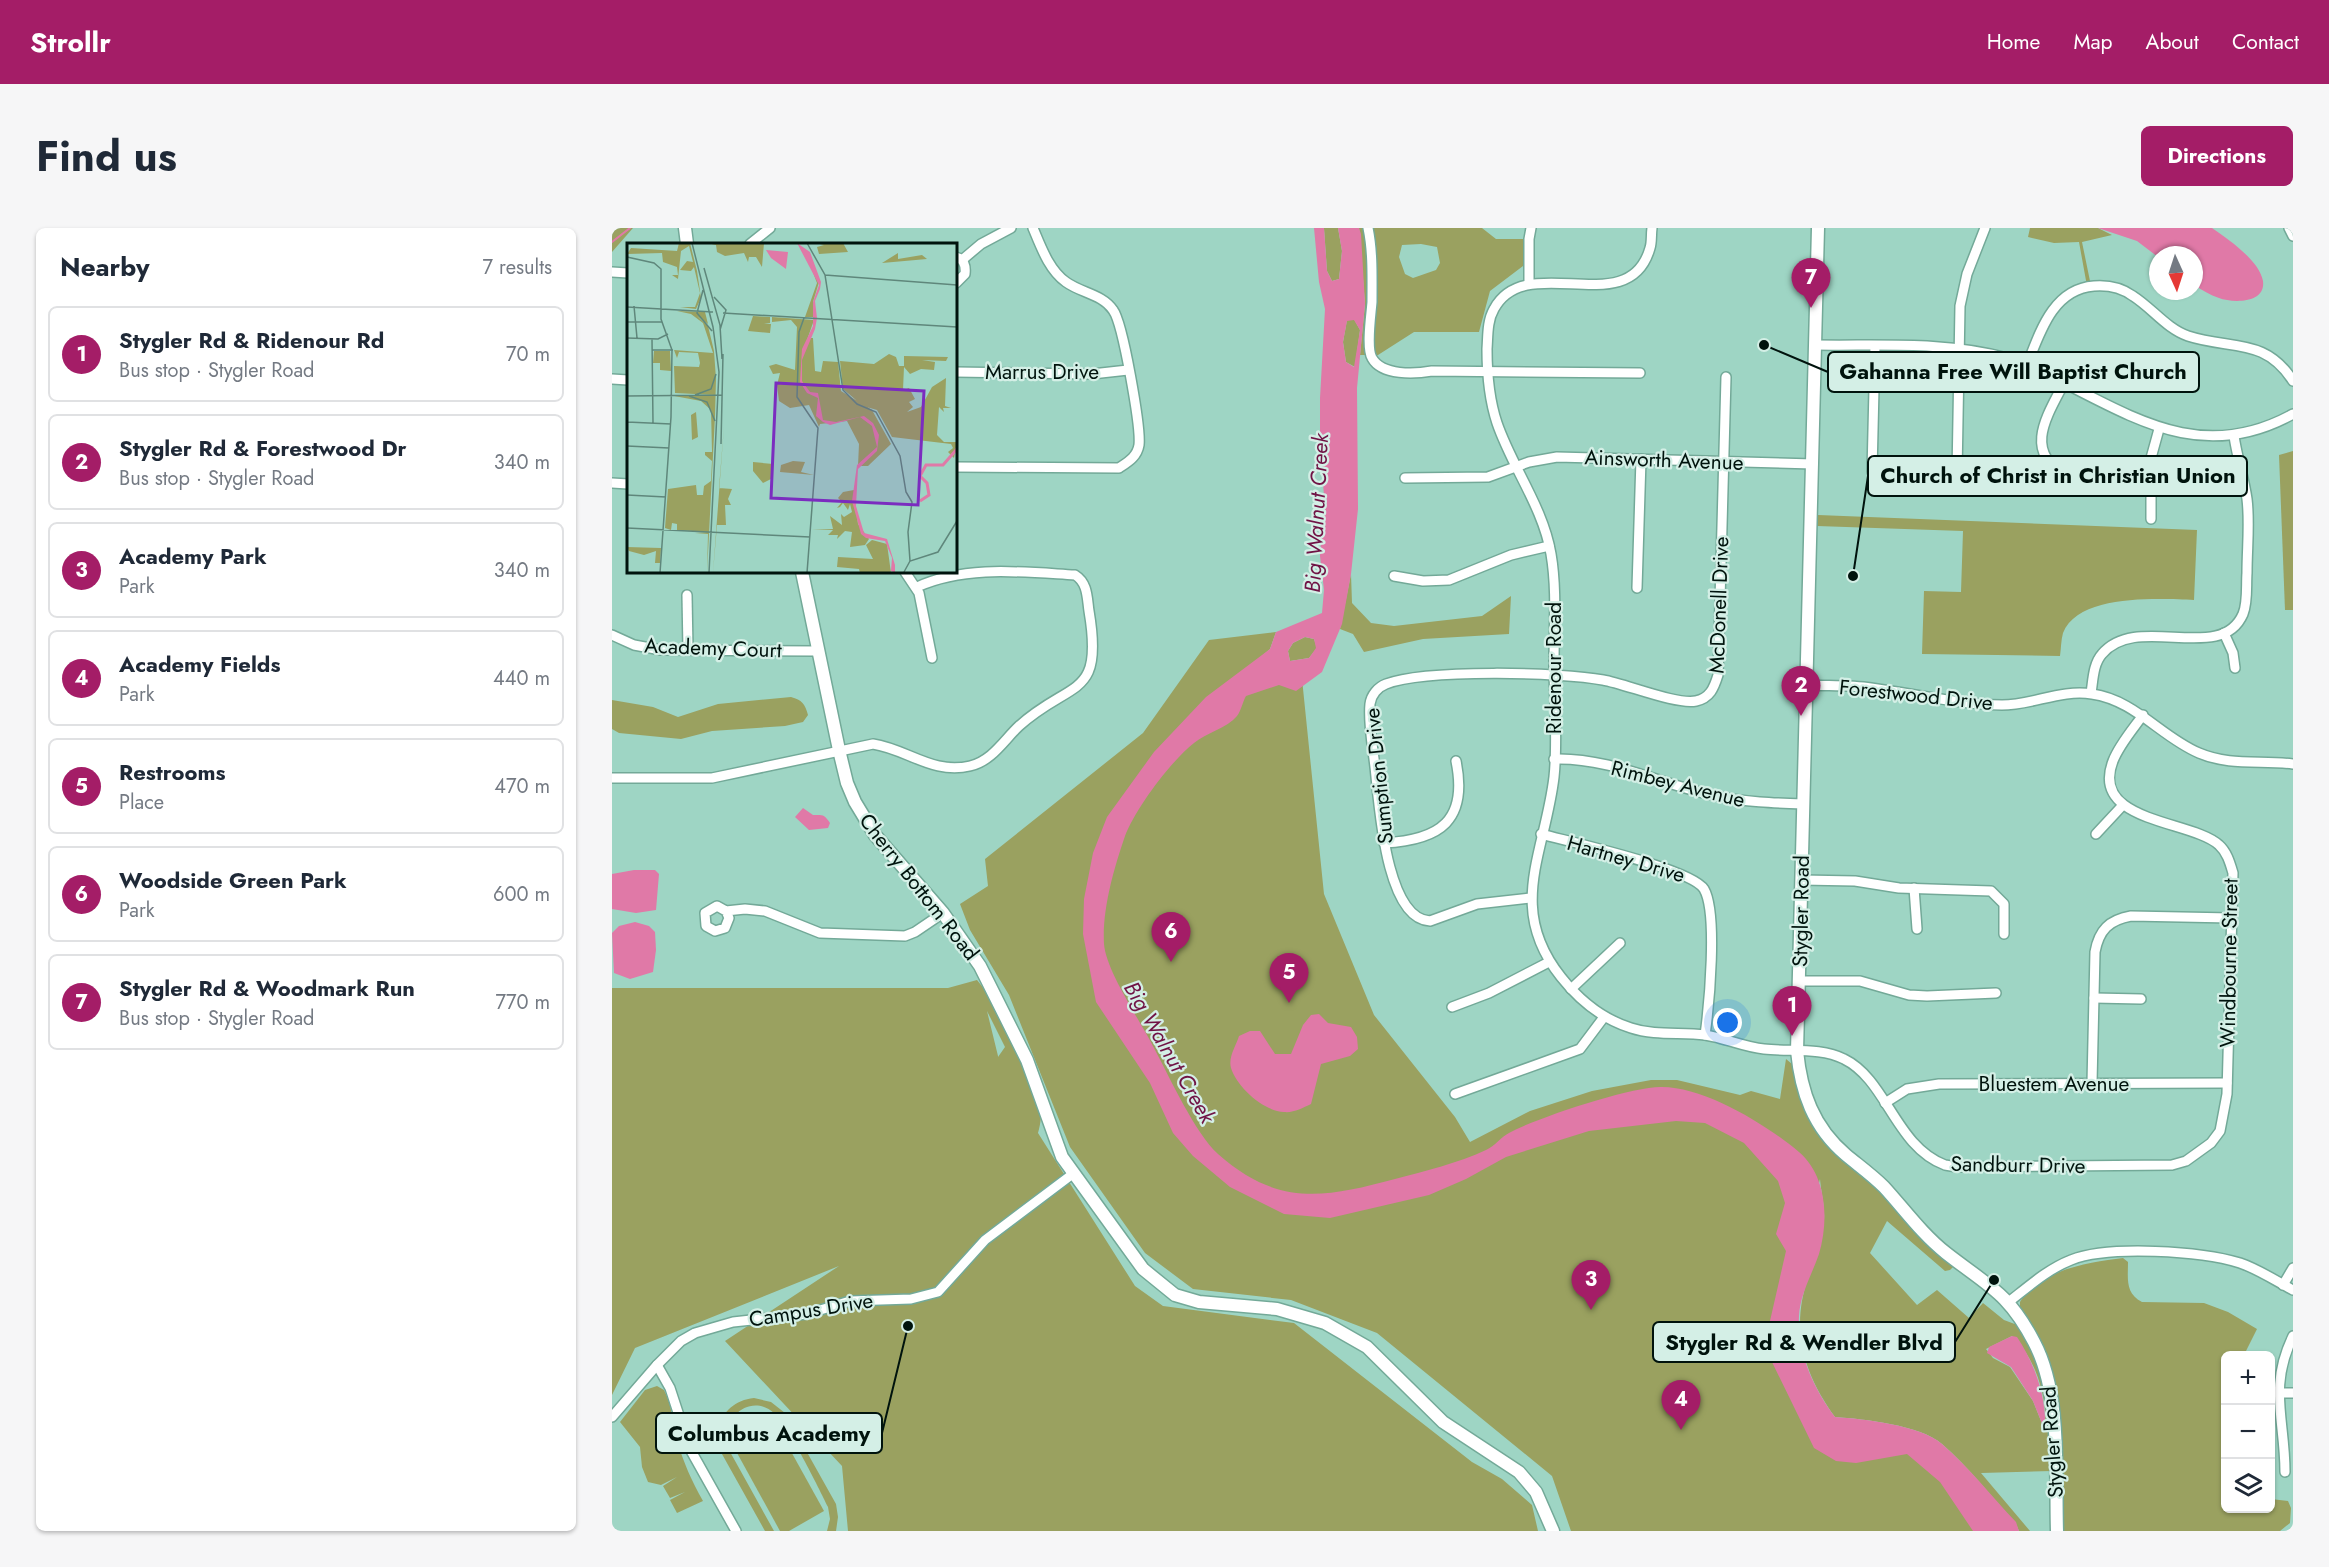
<!DOCTYPE html>
<html lang="en">
<head>
<meta charset="utf-8">
<style>
	:root { --surface:#fff; --page:#f6f6f7; --text:#1f2937; --muted:#747a83; --line:#e0e1e3; --accent:#a41d67 }
	body { margin:0; font-family:Jost,sans-serif; background:var(--page); color:var(--text) }
	.controls { position:absolute; right:18px; bottom:18px; display:grid; overflow:hidden; border-radius:9px; box-shadow:0 2px 4px #0004 }
	.controls button { width:54px; height:54px; display:grid; place-items:center; padding:0; border:0; border-bottom:2px solid var(--line); background:var(--surface); color:var(--text); font:30px sans-serif }
	.compass { position:absolute; left:1537px; top:18px; width:54px; height:54px; border-radius:50%; background:var(--surface); box-shadow:0 2px 4px #0004; rotate:177deg }
	.you { position:absolute; left:1116px; top:795px; width:21px; height:21px; margin:-15px; border:4px solid #fff; border-radius:50%; background:#1a73e8; box-shadow:0 0 0 9px #1a73e833 }
	.badge { display:grid; place-items:center; width:39px; height:39px; border-radius:50%; background:var(--accent); color:#fff; font-size:20px; font-weight:700 }
	.pin { position:absolute; translate:-50% -50px; filter:drop-shadow(0 2px 3px #0008) }
	.pin::after { content:''; position:absolute; top:32px; width:21px; height:18px; background:inherit; clip-path:polygon(0 0,100% 0,50% 100%) }
	.list { margin:0; padding:0; list-style:none }
	h2 { display:flex; justify-content:space-between; align-items:center; height:78px; margin:0; padding:0 24px; font-size:26px }
	h2 small { font-size:20px; font-weight:400; color:var(--muted) }
	.list li { display:grid; grid-template-columns:39px 1fr auto; gap:18px; align-items:center; box-sizing:border-box; height:96px; margin:0 12px 12px; padding:0 12px; border:2px solid var(--line); border-radius:9px }
	.list b { display:block; font-size:22px; white-space:nowrap }
	.list p { margin:0; font-size:20px; white-space:nowrap; color:var(--muted) }
	.list em { font-size:20px; font-style:normal; color:var(--muted) }
	.icon { flex:none; width:33px; height:33px; fill:none; stroke:currentColor; stroke-width:2; stroke-linecap:round; stroke-linejoin:round }
	.map { position:relative; flex:none; width:1681px; height:1303px; overflow:hidden; border-radius:9px }
	header { display:flex; align-items:center; gap:36px; box-sizing:border-box; height:84px; padding:0 30px; background:var(--accent); color:#fff }
	header strong { font-size:28px }
	nav { display:flex; gap:33px; margin-inline-start:auto; font-size:21px }
	.intro { display:flex; align-items:center; justify-content:space-between; box-sizing:border-box; height:144px; padding:0 36px }
	h1 { margin:0; font-size:42px }
	.button { padding:15px 27px; border-radius:9px; background:var(--accent); color:#fff; font-size:21px; font-weight:700 }
	main { display:flex; gap:36px; padding:0 36px }
	aside { flex:1; background:var(--surface); border-radius:9px; box-shadow:0 2px 4px #0004 }
	.map>svg:first-child { display:block }
	.green { fill:#9aa160; fill-rule:evenodd }
	.water { fill:#e079a7; fill-rule:evenodd }
	.lines { fill:none; stroke-linecap:round; stroke-linejoin:round }
	.stream { stroke:#e079a7; stroke-width:2 }
	.minor-casing { stroke:#73a998; stroke-width:12 }
	.major-casing { stroke:#73a998; stroke-width:15 }
	.minor { stroke:#fff; stroke-width:9 }
	.major { stroke:#fff; stroke-width:12 }
	.labels { text-anchor:middle; stroke-width:4.5; stroke-linejoin:round; paint-order:stroke }
	.street-label { font-size:21px; fill:#00130d; stroke:#d4efe6 }
	.water-label { font-size:22px; font-style:italic; fill:#701345; stroke:#d4efe6 }
	.inset-river { fill:none; stroke:#e079a7; stroke-width:3 }
	.inset-road { fill:none; stroke:#5f877b; stroke-width:1.5 }
	.view { fill:#7b2cbf; fill-opacity:0.15; stroke:#7b2cbf; stroke-width:3 }
	.inset-edge { fill:none; stroke:#00130d; stroke-width:3 }
	.leader { fill:none; stroke:#00130d; stroke-width:2 }
	.callout-dot { fill:#00130d; stroke:#d4efe6; stroke-width:2 }
	.callout { fill:#d4efe6; stroke:#00130d; stroke-width:2 }
	.callout-label { font-size:22px; text-anchor:middle; font-weight:bold; fill:#00130d }
</style>
</head>
<body>
<header>
<strong>Strollr</strong>
<nav><a>Home</a><a>Map</a><a>About</a><a>Contact</a></nav>
</header>
<div class="intro"><h1>Find us</h1><a class="button">Directions</a></div>
<main>
<aside>
<h2>Nearby<small>7 results</small></h2>
<ul class="list">
<li><span class="badge">1</span><div><b>Stygler Rd &amp; Ridenour Rd</b><p>Bus stop · Stygler Road</p></div><em>70 m</em></li>
<li><span class="badge">2</span><div><b>Stygler Rd &amp; Forestwood Dr</b><p>Bus stop · Stygler Road</p></div><em>340 m</em></li>
<li><span class="badge">3</span><div><b>Academy Park</b><p>Park</p></div><em>340 m</em></li>
<li><span class="badge">4</span><div><b>Academy Fields</b><p>Park</p></div><em>440 m</em></li>
<li><span class="badge">5</span><div><b>Restrooms</b><p>Place</p></div><em>470 m</em></li>
<li><span class="badge">6</span><div><b>Woodside Green Park</b><p>Park</p></div><em>600 m</em></li>
<li><span class="badge">7</span><div><b>Stygler Rd &amp; Woodmark Run</b><p>Bus stop · Stygler Road</p></div><em>770 m</em></li>
</ul>
</aside>
<div class="map">
<svg width="1681" height="1303" viewBox="0 0 1681 1303">
	<rect width="100%" height="100%" fill="#9ed5c4"/>
	<!-- green -->
	<g class="green">
		<path d="M0,0H21L0,24Z"/>
		<path d="M712,0H726L730,23L727,51L720,53L715,43Z"/>
		<path d="M747,0H870L884,11H911V38L878,63L867,104H802L766,127H748L753,76ZM809,16L825,19L828,35L824,42L801,50L793,46L787,29L790,17Z"/>
		<path d="M1418,0H1486L1500,7L1470,14L1479,58H1475L1467,14L1442,15L1416,9Z"/>
		<path d="M742,91L748,102L743,139L734,134L731,114L735,92Z"/>
		<path d="M1681,223V382H1673L1667,227Z"/>
		<path d="M1206,287L1585,302L1582,372C1549,371 1467,365 1451,405C1449,412 1449,421 1448,428L1310,426L1312,363L1349,364L1351,303L1205,298Z"/>
		<path d="M739,346L740,375L759,395L782,398L870,388L899,368L897,406L811,411L752,424L741,406L728,401Z"/>
		<path d="M664,404L658,421L650,428L689,441L712,666L762,787L843,889L858,914L918,883L980,863L1039,852H1065L1128,867L1139,863L1168,871L1174,831L1180,836C1192,906 1218,916 1265,960C1273,967 1278,977 1286,985C1304,1004 1322,1020 1344,1036L1338,1042L1333,1043L1275,993L1258,1025L1305,1077L1325,1062L1357,1090L1371,1075L1392,1092L1408,1098C1437,1150 1436,1185 1440,1243L1369,1245L1418,1303H1407L1403,1294C1379,1269 1357,1239 1330,1216C1308,1197 1252,1191 1223,1189C1192,1146 1178,1102 1196,1050C1203,1030 1210,1013 1212,992C1213,979 1209,964 1208,951L1177,1097L1208,1190L1297,1216L1393,1303H959L940,1248L765,1105L679,1072L581,1061L533,1025L458,919L397,767L358,702L348,676L376,658L373,631L531,505L597,412ZM1400,1108C1424,1130 1436,1171 1433,1203L1421,1173L1398,1139L1381,1130L1374,1121Z"/>
		<path d="M693,409L702,411L705,420L697,430L678,433L676,423L681,415Z"/>
		<path d="M179,469C190,472 193,476 196,487L191,494L173,498L100,503L69,511L7,505L0,501V472L41,479L66,489L106,476Z"/>
		<path d="M365,752C389,781 420,845 428,882C430,889 428,897 426,905L523,1058L551,1078L682,1095L860,1234L890,1251L920,1277L926,1303H236L230,1238L113,1113L227,1038L23,1120L0,1167V760H336ZM375,783L393,819L386,829V828Z"/>
		<path d="M1511,1030L1516,1034C1516,1051 1513,1065 1530,1074L1592,1075L1616,1084L1645,1101L1632,1127L1614,1128V1280H1658L1659,1271L1676,1273L1679,1280L1678,1295L1668,1303H1449L1444,1178L1408,1082V1074C1427,1042 1477,1034 1511,1030Z"/>
		<path d="M45,1158L52,1162C61,1179 60,1195 65,1213C72,1235 79,1252 91,1273L65,1285L58,1272L73,1264L58,1270L51,1258L65,1249L49,1257L36,1254L30,1239L28,1219L8,1194L33,1162Z"/>
		<path d="M142,1170L159,1174L173,1185L224,1276L226,1289L224,1303H215L218,1291L216,1279C207,1260 176,1198 163,1186C138,1162 105,1193 117,1222L162,1303H153L96,1201L103,1198L106,1201C111,1183 123,1172 142,1170Z"/>
		<path d="M161,1191L212,1283L177,1303H168L119,1214Z"/>
	</g>
	<!-- water -->
	<g class="water">
		<path d="M702,0H712L715,43L720,53L727,51L730,23L726,0H747L749,6L753,76L745,160L746,281L739,346L730,396L710,444L684,463L667,457L634,468C631,473 629,483 625,488C615,500 594,505 582,515C558,534 524,580 513,608C502,640 490,681 492,716C494,743 529,794 542,820C558,850 583,905 606,926C666,979 712,970 783,951C813,943 846,935 874,922C883,918 889,909 897,905C924,890 1021,858 1050,859C1093,859 1155,897 1187,924C1215,948 1217,992 1207,1026C1200,1046 1188,1067 1187,1088C1185,1125 1202,1161 1223,1189C1252,1191 1308,1197 1330,1216C1357,1239 1380,1269 1404,1294L1407,1303H1361L1328,1254L1295,1226L1244,1235L1224,1233L1202,1220L1160,1134L1155,1106L1174,1023L1164,1006L1173,975L1166,953L1132,915L1093,895L1064,893L977,903L894,929L854,951L817,967L718,990L672,986L618,959L581,928L561,905L538,855L484,774L471,706L472,671L481,625L495,589L542,524L594,469L658,421L664,404L710,385L712,362L708,328L712,267L708,223V170L713,81L707,54ZM742,92L748,102L742,139L734,134L731,114L735,93ZM693,409L702,411L704,420L697,430L678,433L676,423L681,415Z"/>
		<path d="M1486,0H1600C1617,12 1647,32 1651,53C1654,76 1620,75 1607,70C1598,67 1590,62 1582,57V27H1546V29L1525,13Z"/>
		<path d="M191,580L201,587C211,587 212,586 218,595L216,600L197,602L183,589Z"/>
		<path d="M22,642H43L47,646L44,682L24,685L0,681V646Z"/>
		<path d="M23,694L37,698L43,704L44,722L41,744L18,751L2,745L0,705L7,698Z"/>
		<path d="M707,786L716,795L739,799L745,809L746,821L738,828L709,836L699,876C690,880 682,885 672,884C651,883 625,859 619,840C616,829 624,818 627,808L638,803H648L663,826H679L691,797L699,787Z"/>
		<path d="M1400,1108L1405,1109C1423,1136 1435,1170 1433,1203L1421,1173L1399,1139L1375,1125L1377,1119Z"/>
	</g>
	<g class="lines">
		<!-- stream -->
		<path class="stream" d="M0,14L18,0"/>
		<!-- minor casing -->
		<g class="minor-casing">
			<g id="minor">
				<path d="M756,0C761,24 760,50 760,74C759,87 754,120 760,130C770,148 803,146 820,143L1028,145"/>
				<path d="M1040,0C1039,7 1040,14 1038,20C1017,95 914,21 882,81C875,93 876,108 875,121C875,146 877,171 885,195C900,239 931,279 939,326C945,361 942,399 942,434C942,472 946,512 942,549C933,625 894,680 949,749C968,773 990,791 1019,800C1043,808 1068,804 1093,807C1113,810 1132,819 1152,821C1178,824 1209,819 1232,831C1275,852 1283,918 1333,937L1345,939L1560,937L1574,933L1599,915L1608,903L1615,866L1621,645C1618,635 1615,624 1607,617C1580,592 1477,595 1501,533C1507,517 1521,501 1531,487"/>
				<path d="M1677,0L1681,8"/>
				<path d="M138,16L158,0"/>
				<path d="M344,29C352,31 354,38 353,46L344,55"/>
				<path d="M350,32L369,16L399,0"/>
				<path d="M0,44L16,45"/>
				<path d="M917,55V11L919,0"/>
				<path d="M1204,117C1268,118 1333,113 1395,130C1416,136 1435,147 1454,156C1532,196 1596,233 1681,186"/>
				<path d="M1415,137C1428,104 1441,61 1482,58C1495,57 1510,60 1521,68C1540,80 1555,101 1576,108C1619,122 1653,109 1681,153"/>
				<path d="M344,144L480,146L516,142"/>
				<path d="M0,151L16,152"/>
				<path d="M1452,155C1435,188 1411,223 1453,247"/>
				<path d="M344,239L507,240C516,234 525,229 527,217C529,200 511,95 501,82C490,66 469,65 454,54C437,42 429,19 421,0"/>
				<path d="M1260,244L1263,118"/>
				<path d="M1345,246L1348,78L1355,46L1373,0"/>
				<path d="M793,250L876,249L917,234L945,229L1201,236"/>
				<path d="M0,255L16,256"/>
				<path d="M1539,291V230L1547,201"/>
				<path d="M293,344L307,365L320,430"/>
				<path d="M782,348L811,353L837,352L899,327L937,318"/>
				<path d="M1025,360L1029,231"/>
				<path d="M75,367L76,422"/>
				<path d="M1612,405L1621,425L1623,440"/>
				<path d="M0,407L22,417L49,422L205,423"/>
				<path d="M1196,457C1217,458 1239,457 1259,460C1304,466 1344,476 1390,477C1421,477 1449,461 1480,466C1523,472 1549,509 1587,525C1617,538 1649,532 1681,536"/>
				<path d="M1479,465C1481,453 1481,436 1490,426C1525,384 1609,437 1631,386C1636,374 1634,357 1635,345C1635,320 1638,295 1635,271C1632,250 1625,229 1622,208"/>
				<path d="M942,531C997,529 1051,557 1104,568C1133,574 1162,575 1191,576"/>
				<path d="M0,550H100L261,516C295,521 321,547 358,538C380,533 392,512 407,498C459,451 492,472 477,383C475,370 476,355 463,347C411,344 353,337 305,359"/>
				<path d="M929,606C958,614 1080,641 1092,661C1106,685 1097,778 1093,807"/>
				<path d="M1484,606L1511,577"/>
				<path d="M772,615C829,612 856,592 844,533"/>
				<path d="M1190,652L1243,653L1287,660L1379,663L1392,676V706"/>
				<path d="M1302,660L1305,701"/>
				<path d="M918,670L865,676L818,693C773,691 767,573 763,539C761,520 756,496 758,476C759,467 766,459 774,456C813,441 950,444 991,452C1014,456 1064,477 1084,473C1098,470 1102,460 1106,447L1114,149"/>
				<path d="M114,683L117,690L113,700L103,703L94,698L93,685L105,678L114,683L133,681L153,683L208,705L293,708L303,704L331,685"/>
				<path d="M1189,753H1248L1297,767L1315,768L1384,765"/>
				<path d="M959,761L1008,715"/>
				<path d="M1482,770L1529,771"/>
				<path d="M840,779L877,765L937,734"/>
				<path d="M1480,855L1483,724C1487,702 1497,692 1519,688L1619,690"/>
				<path d="M843,866L968,821L992,789"/>
				<path d="M1273,875L1295,861L1327,856L1615,855"/>
				<path d="M1671,1057L1681,1040"/>
				<path d="M1398,1073C1417,1058 1436,1041 1459,1032C1497,1017 1589,1023 1628,1035C1646,1041 1664,1053 1681,1062"/>
				<path d="M45,1137L58,1160L78,1221L124,1303"/>
				<path d="M1666,1165H1681"/>
				<path d="M0,1189L45,1137L69,1113L83,1105L121,1094L195,1086L238,1073L299,1071L326,1064L373,1012L462,945"/>
				<path d="M1673,1244C1673,1191 1656,1160 1681,1108"/>
			</g>
		</g>
		<!-- major casing -->
		<g class="major-casing">
			<g id="major">
				<path d="M73,0L75,16"/>
				<path d="M1206,0L1185,823C1189,864 1201,899 1234,927C1246,937 1260,947 1272,959C1293,982 1310,1006 1334,1025C1376,1058 1396,1064 1422,1114C1450,1167 1443,1244 1445,1303"/>
				<path d="M190,344L227,522L235,555L243,574L263,607L331,685L368,738L415,832L450,929L531,1041L563,1067L587,1074L665,1081L713,1095L755,1119L831,1194L907,1244L924,1264L941,1303"/>
			</g>
		</g>
		<!-- minor -->
		<use href="#minor" class="minor"/>
		<!-- major -->
		<use href="#major" class="major"/>
	</g>
	<g class="labels">
		<!-- street labels -->
		<g class="street-label">
			<text x="430" y="151">Marrus Drive</text>
			<text transform="translate(1052 232) rotate(2)" y="7">Ainsworth Avenue</text>
			<text transform="translate(1107 377) rotate(-88)" y="7">McDonell Drive</text>
			<text transform="translate(101 420) rotate(2)" y="7">Academy Court</text>
			<text transform="translate(942 440) rotate(-90)" y="7">Ridenour Road</text>
			<text transform="translate(1304 467) rotate(6)" y="7">Forestwood Drive</text>
			<text transform="translate(767 548) rotate(-96)" y="7">Sumption Drive</text>
			<text transform="translate(1066 556) rotate(14)" y="7">Rimbey Avenue</text>
			<text transform="translate(1014 631) rotate(16)" y="7">Hartney Drive</text>
			<text transform="translate(307 659) rotate(52)" y="7">Cherry Bottom Road</text>
			<text transform="translate(1189 683) rotate(-89)" y="7">Stygler Road</text>
			<text transform="translate(1617 735) rotate(-89)" y="7">Windbourne Street</text>
			<text x="1442" y="863">Bluestem Avenue</text>
			<text transform="translate(1406 937) rotate(1)" y="7">Sandburr Drive</text>
			<text transform="translate(199 1082) rotate(-9)" y="7">Campus Drive</text>
			<text transform="translate(1440 1214) rotate(-94)" y="7">Stygler Road</text>
		</g>
		<!-- water labels -->
		<g class="water-label">
			<text transform="translate(704 285) rotate(-87)" y="8">Big Walnut Creek</text>
			<text transform="translate(558 824) rotate(60)" y="8">Big Walnut Creek</text>
		</g>
	</g>
	<!-- overview -->
	<g transform="translate(15 15)">
		<rect width="330" height="330" fill="#9ed5c4"/>
		<path d="M52,0H63L70,28L74,55L69,66L53,64H68L73,50L67,24L64,28L53,27L60,18L66,19L62,3L54,8L51,36L45,32H51L50,24L36,19L35,10L0,11L4,5L50,8ZM80,0H137L135,24L129,14H122L121,19L117,10L98,13L90,9L89,2ZM188,0H216L221,9L192,11L190,4L197,2ZM271,10V16L295,12L300,16L255,20ZM184,24L192,39L186,59L188,74H178L190,40ZM50,68L78,69L81,81L70,73L81,83L87,108L89,136L88,173L80,330L81,291L68,290L82,289L50,287V281L45,280L44,287L38,285L41,246L69,242L70,252H76L77,243L84,238L85,218L78,212V209H85L84,167L74,158L47,153L88,152L48,150L47,123L72,124L73,120L71,110L52,109L50,115L47,107L86,110L76,80L64,71ZM126,73L143,74V80L137,81H144L143,90L121,88ZM145,74L187,77L174,114L181,95H186L188,128L194,129L196,118L211,119L214,148L245,167L264,201L241,223H231L232,201L220,178L193,181L192,184L182,162L163,165L152,158L150,142L153,130L146,131L142,123L149,121L168,127L170,84L164,77L145,79ZM27,108H43L44,128L33,127V120H26ZM262,111L269,114L272,123H277V113L321,114L319,118L295,117L308,119L307,127L294,126L283,131L277,124L276,147L282,145L288,156L282,159L286,164L280,169L294,164L305,144L319,135L318,163L324,165H316L317,169L312,164L310,192L317,199H330L327,215L321,209L326,205L324,201L265,194L250,167L236,163L216,146L213,118L247,121ZM69,169L71,194L65,197L64,172ZM97,183L92,245L105,246L101,256L104,262H98L99,282H90L86,330ZM166,218L178,219L174,229L187,232L153,229L154,222ZM126,219L146,221V235L136,240L126,228ZM227,247L231,281L242,296L238,302L223,304L225,289L218,288L210,296L211,292H201L206,287L185,286H206L203,273L215,282L214,271L217,274L225,269L223,261L221,267L216,260L213,264L210,265L215,259L211,255L216,249ZM245,297L260,301L264,330H233L232,326L210,324L211,314L246,316L239,302ZM0,304L34,305L33,320H28L29,308L17,312L2,308Z" fill="#9aa160"/>
		<path d="M170,0L183,9L194,39L193,46L188,58L190,75L188,86L175,117V138L183,149L191,150L196,177L209,179L237,173L246,180L252,192L250,208L231,226L229,263L237,290L260,296L268,322L275,324L281,317L275,324L268,322V330L264,328L265,315L258,298L239,295L234,291L225,258L230,222L250,204L245,183L233,174L203,182L196,179L189,173L191,155L180,150L173,139L175,106L186,83V59L192,42ZM139,7L161,9L159,26L144,15Z" fill="#e079a7"/>
		<path class="inset-river" d="M293,258L302,252L300,240L293,233L299,222H316L330,206"/>
		<path class="inset-road" d="M65,0L86,84L92,129L82,330M180,0L198,32L216,147L230,161L249,169L273,213L279,249L285,259L281,289L283,318M0,14L27,20L34,26V76L45,107L44,174L33,330M77,25L93,82L95,116M198,32L330,42M76,47L70,70L85,88M87,54L99,67L93,87M7,63L10,95M0,64L86,69M96,70L330,84M177,75L172,89L170,154L191,185L180,330M0,79H35M0,95L31,96L41,91M25,96L26,180M25,107H46M68,152L84,146L89,131M0,153L95,152M62,153L80,159L88,178M0,161V197M0,179L44,181M94,201L96,111M0,203L42,205M0,252L39,254M0,285L183,294M277,329L283,318L311,309L330,278"/>
		<path class="view" d="M149,140L297,148L291,262L144,255Z"/>
		<rect width="330" height="330" class="inset-edge"/>
	</g>
	<!-- callouts -->
	<path class="leader" d="M1152 117L1216 144M1241 348L1256 248M1382 1052L1343 1114M296 1098L270 1205"/>
	<g class="callout-dot">
		<circle cx="1152" cy="117" r="6"/>
		<circle cx="1241" cy="348" r="6"/>
		<circle cx="1382" cy="1052" r="6"/>
		<circle cx="296" cy="1098" r="6"/>
	</g>
	<g class="callout">
		<rect x="1216" y="124" width="371" height="40" rx="6"/>
		<rect x="1256" y="228" width="379" height="40" rx="6"/>
		<rect x="1041" y="1094" width="302" height="40" rx="6"/>
		<rect x="44" y="1185" width="226" height="40" rx="6"/>
	</g>
	<g class="callout-label">
		<text x="1401" y="151">Gahanna Free Will Baptist Church</text>
		<text x="1446" y="255">Church of Christ in Christian Union</text>
		<text x="1192" y="1122">Stygler Rd &amp; Wendler Blvd</text>
		<text x="157" y="1213">Columbus Academy</text>
	</g>
</svg>
<div class="controls">
<button>+</button>
<button>−</button>
<button><svg class="icon" aria-label="layers" viewBox="0 0 24 24"><path d="M12 4l9 5-9 5-9-5zM3 14l9 5 9-5"/></svg></button>
</div>
<svg class="compass" viewBox="-18 -18 36 36"><path d="M0-13l5 13h-10z" fill="#e53935"/><path d="M0 13l5-13h-10z" fill="#747a83"/></svg>
<div class="you"></div>
<div class="pin badge" style="left:1180px;top:808px">1</div>
<div class="pin badge" style="left:1189px;top:488px">2</div>
<div class="pin badge" style="left:979px;top:1082px">3</div>
<div class="pin badge" style="left:1069px;top:1202px">4</div>
<div class="pin badge" style="left:677px;top:775px">5</div>
<div class="pin badge" style="left:559px;top:734px">6</div>
<div class="pin badge" style="left:1199px;top:80px">7</div>
</div>
</main>
</body>
</html>
